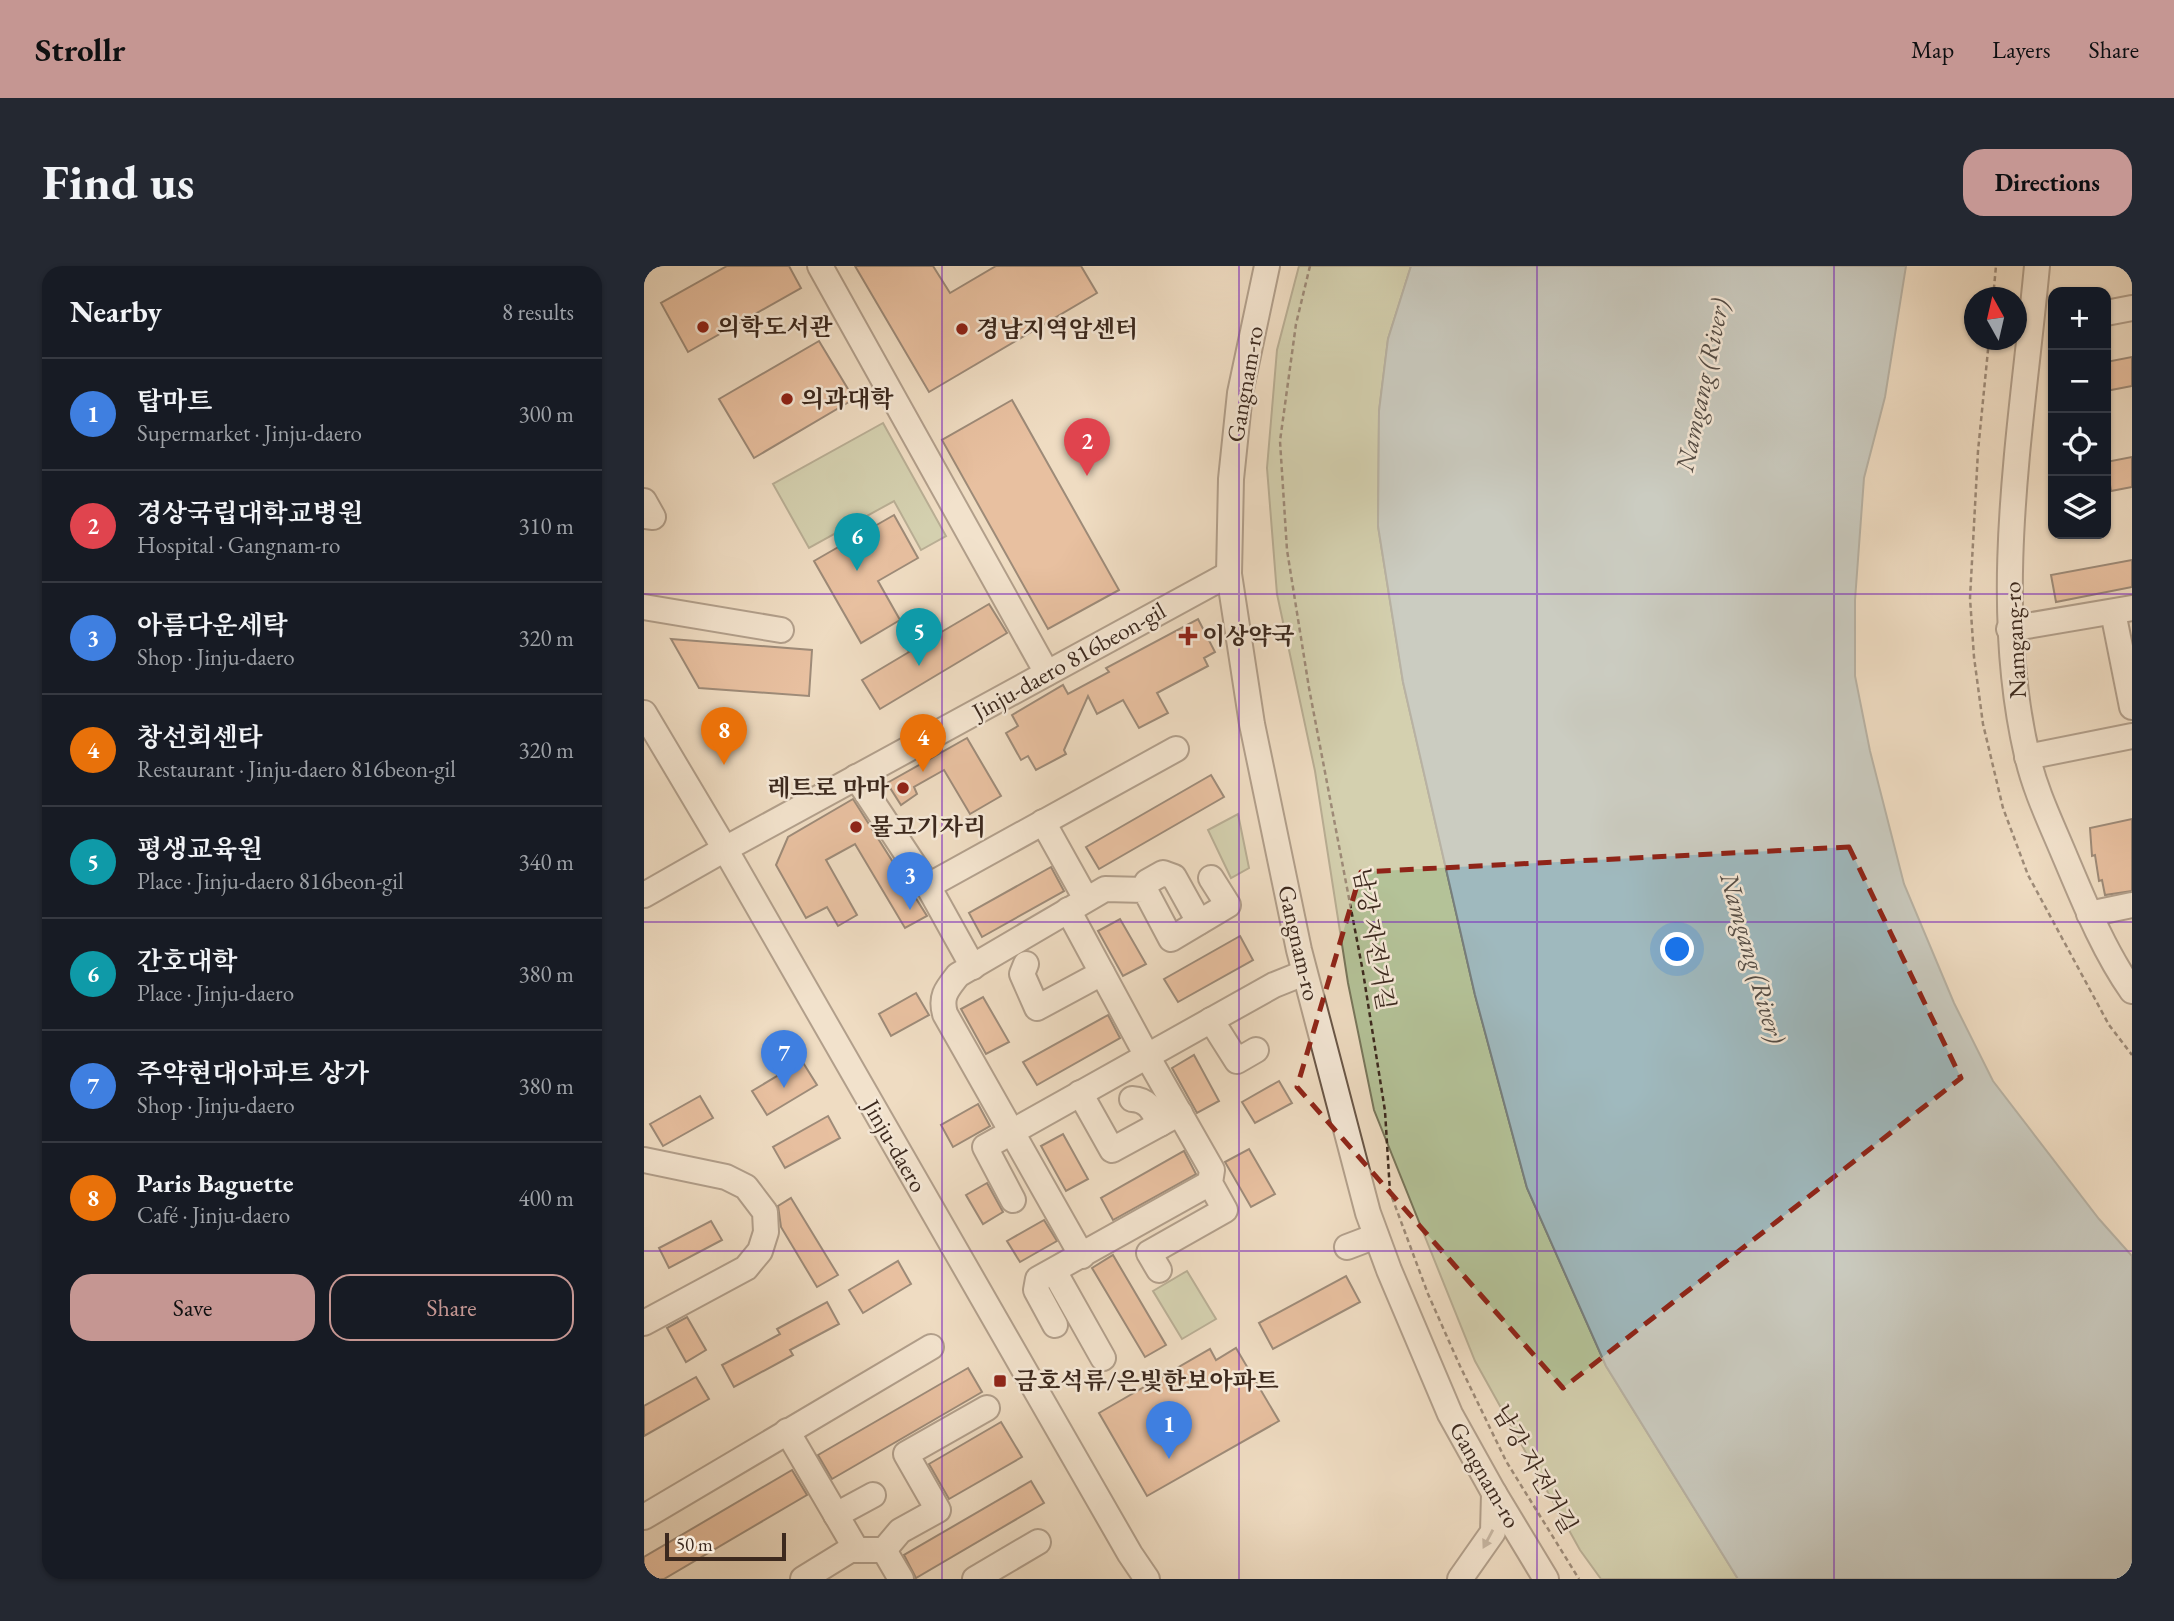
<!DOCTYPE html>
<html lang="en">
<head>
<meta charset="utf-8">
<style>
	:root { --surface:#171b24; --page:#242831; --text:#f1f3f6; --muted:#9ea1a6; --line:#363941; --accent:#c59692 }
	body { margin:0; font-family:"EB Garamond","Noto Serif KR",serif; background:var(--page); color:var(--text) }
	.controls { position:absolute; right:21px; top:21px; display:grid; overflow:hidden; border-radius:14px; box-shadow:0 2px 5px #0004 }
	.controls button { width:63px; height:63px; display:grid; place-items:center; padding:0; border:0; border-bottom:2px solid var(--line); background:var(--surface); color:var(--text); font:35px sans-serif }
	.compass { position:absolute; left:1320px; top:21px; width:63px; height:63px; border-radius:50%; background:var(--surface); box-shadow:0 2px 5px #0004; rotate:352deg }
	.scale { position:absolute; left:21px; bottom:18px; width:121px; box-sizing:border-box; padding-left:7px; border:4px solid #3c291e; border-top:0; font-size:19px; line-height:24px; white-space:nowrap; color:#3c291e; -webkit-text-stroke:5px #f5e8d7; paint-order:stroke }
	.you { position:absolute; left:1034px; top:684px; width:24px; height:24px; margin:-18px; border:5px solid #fff; border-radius:50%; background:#1a73e8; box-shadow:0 0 0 10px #1a73e833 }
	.badge { display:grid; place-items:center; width:46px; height:46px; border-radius:50%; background:var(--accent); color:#fff; font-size:23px; font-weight:700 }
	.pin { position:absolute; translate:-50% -58px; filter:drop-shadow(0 2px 4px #0008) }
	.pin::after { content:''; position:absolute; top:37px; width:24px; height:21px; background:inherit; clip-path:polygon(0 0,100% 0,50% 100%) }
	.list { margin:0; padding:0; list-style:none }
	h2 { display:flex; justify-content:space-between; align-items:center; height:91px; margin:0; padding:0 28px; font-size:30px }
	h2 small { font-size:23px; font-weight:400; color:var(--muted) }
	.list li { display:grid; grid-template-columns:46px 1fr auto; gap:21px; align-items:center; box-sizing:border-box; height:112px; padding:0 28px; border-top:2px solid var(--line) }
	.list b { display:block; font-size:26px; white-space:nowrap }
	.list p { margin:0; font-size:23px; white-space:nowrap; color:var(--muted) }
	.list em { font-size:23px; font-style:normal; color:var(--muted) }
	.actions { display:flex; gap:14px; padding:21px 28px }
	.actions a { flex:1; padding:16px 0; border:2px solid var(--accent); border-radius:21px; text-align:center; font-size:24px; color:var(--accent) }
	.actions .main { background:var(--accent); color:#111 }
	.icon { flex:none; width:38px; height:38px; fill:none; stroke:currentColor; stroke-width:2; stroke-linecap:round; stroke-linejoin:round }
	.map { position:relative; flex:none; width:1488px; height:1313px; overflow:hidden; border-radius:21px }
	header { display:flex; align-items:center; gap:42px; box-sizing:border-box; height:98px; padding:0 35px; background:var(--accent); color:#111 }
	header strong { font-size:33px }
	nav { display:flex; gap:38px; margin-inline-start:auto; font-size:24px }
	.intro { display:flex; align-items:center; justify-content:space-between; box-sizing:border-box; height:168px; padding:0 42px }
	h1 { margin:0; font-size:49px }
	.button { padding:18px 32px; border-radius:21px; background:var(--accent); color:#111; font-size:24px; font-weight:700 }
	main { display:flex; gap:42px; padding:0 42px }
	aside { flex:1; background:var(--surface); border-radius:21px; box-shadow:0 2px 5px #0004 }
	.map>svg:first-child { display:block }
	.green { fill:#b4c298; stroke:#78765b; stroke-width:2 }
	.water { fill:#9fb9be; stroke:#777f7e; stroke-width:2 }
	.building { fill:#e19d75; stroke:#3c291e; stroke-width:2 }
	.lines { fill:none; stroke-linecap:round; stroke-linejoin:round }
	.minor-casing { stroke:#695647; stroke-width:28 }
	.path { stroke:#3c291e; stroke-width:2.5; stroke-dasharray:5 3.5; stroke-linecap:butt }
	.minor { stroke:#f5e8d7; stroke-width:24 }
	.oneway { fill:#98887a }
	.marked { fill:none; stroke:#8f2418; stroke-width:5; stroke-dasharray:14 9; stroke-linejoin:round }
	.grid { fill:none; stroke:#7b2cbf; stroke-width:2; stroke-opacity:0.55 }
	.poi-dot { fill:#8f2418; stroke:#f5e8d7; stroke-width:2.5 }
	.labels { text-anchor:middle; stroke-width:5; stroke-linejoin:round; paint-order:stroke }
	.poi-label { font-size:24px; font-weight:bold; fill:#3c291e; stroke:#f5e8d7; text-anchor:start }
	.street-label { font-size:24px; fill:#3c291e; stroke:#f5e8d7 }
	.water-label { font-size:26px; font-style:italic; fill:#554d46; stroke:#f5e8d7 }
</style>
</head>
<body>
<header>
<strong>Strollr</strong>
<nav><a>Map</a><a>Layers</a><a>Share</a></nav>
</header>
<div class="intro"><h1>Find us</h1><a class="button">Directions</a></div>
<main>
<aside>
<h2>Nearby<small>8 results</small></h2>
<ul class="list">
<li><span class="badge" style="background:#3f7fe0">1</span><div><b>탑마트</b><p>Supermarket · Jinju-daero</p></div><em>300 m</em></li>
<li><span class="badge" style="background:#e0444e">2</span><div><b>경상국립대학교병원</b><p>Hospital · Gangnam-ro</p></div><em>310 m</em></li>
<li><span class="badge" style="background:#3f7fe0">3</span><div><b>아름다운세탁</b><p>Shop · Jinju-daero</p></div><em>320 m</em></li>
<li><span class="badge" style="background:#e8710a">4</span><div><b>창선회센타</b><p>Restaurant · Jinju-daero 816beon-gil</p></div><em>320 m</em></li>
<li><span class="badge" style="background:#0f9aa8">5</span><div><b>평생교육원</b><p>Place · Jinju-daero 816beon-gil</p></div><em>340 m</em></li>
<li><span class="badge" style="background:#0f9aa8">6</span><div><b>간호대학</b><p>Place · Jinju-daero</p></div><em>380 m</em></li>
<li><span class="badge" style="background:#3f7fe0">7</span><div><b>주약현대아파트 상가</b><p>Shop · Jinju-daero</p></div><em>380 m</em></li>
<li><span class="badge" style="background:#e8710a">8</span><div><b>Paris Baguette</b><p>Café · Jinju-daero</p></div><em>400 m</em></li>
</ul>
<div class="actions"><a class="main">Save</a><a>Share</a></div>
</aside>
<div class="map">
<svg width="1488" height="1313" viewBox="0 0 1488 1313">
	<rect width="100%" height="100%" fill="#efdcc2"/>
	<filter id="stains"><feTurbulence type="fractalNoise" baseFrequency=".00286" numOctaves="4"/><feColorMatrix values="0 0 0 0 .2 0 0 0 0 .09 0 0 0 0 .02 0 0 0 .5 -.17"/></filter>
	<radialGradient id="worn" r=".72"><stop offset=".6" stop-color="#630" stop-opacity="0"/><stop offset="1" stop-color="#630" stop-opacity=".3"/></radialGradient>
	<!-- green -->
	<g class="green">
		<path d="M655,0H767L744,73L735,145L734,260L759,416L831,729L883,922L962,1100L1094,1313H957L936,1284L831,1095L730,844L704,717L671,505L633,328L623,202L633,84Z"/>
		<path d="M239,157L302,270L277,284L250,235L165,282L129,218Z"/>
		<path d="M594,548L605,602L587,612L564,564Z"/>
		<path d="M543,1005L572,1053L538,1073L509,1025Z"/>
	</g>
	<!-- water -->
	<path class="water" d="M767,0H1262L1241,131L1220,212L1211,334V410L1226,485L1260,618L1310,737L1349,815L1455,953L1488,990V1313H1094L962,1100L883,922L831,729L759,416L734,260L735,145L744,73Z"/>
	<!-- building -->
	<g class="building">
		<path d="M83,0H145L157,22L44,86L17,37Z"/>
		<path d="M211,0H289L306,27L352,0H437L453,27L285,126Z"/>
		<path d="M175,75L210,133L110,192L75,133Z"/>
		<path d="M1488,91V120L1462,125V96Z"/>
		<path d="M368,134L475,324L404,363L298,174Z"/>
		<path d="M1488,191V221L1467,225L1466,219L1462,220V196Z"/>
		<path d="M250,249L274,292L234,315L256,354L217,377L170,295Z"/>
		<path d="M1488,294V321L1412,336L1407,309Z"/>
		<path d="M345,338L363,367L236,443L218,414L265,386L258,374L287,356L294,368Z"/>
		<path d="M554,353L571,386L560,392L564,400L513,427L524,447L495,462L479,434L453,448L444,430L420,484L422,488L392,504L384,490L377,494L362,467L374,460L368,449L419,419L424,428L465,406L462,402Z"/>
		<path d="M27,373L168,384L165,430L55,422Z"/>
		<path d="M323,472L357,530L326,548L300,504L270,521L273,528L257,539L243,517Z"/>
		<path d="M567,509L580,531L455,603L442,581Z"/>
		<path d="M209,533L283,650L261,662L211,578L182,594L213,649L194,660L183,641L162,652L132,599L144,571Z"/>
		<path d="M1488,553V625L1461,629L1458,614L1455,615L1451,589L1448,590L1446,562Z"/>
		<path d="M407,601L420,625L338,671L325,647Z"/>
		<path d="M476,653L502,698L479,710L454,665Z"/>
		<path d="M596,670L609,694L534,736L520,713Z"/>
		<path d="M272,727L285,749L247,770L235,748Z"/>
		<path d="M339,731L365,776L342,788L317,743Z"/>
		<path d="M464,749L476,772L393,819L379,796Z"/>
		<path d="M550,789L575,835L553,847L528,802Z"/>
		<path d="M158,795L173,819L123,849L108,825Z"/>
		<path d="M635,815L648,837L611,857L598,836Z"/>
		<path d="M56,830L69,852L19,880L6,858Z"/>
		<path d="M334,838L346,860L309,881L297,859Z"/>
		<path d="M184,850L196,872L141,902L129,881Z"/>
		<path d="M419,868L444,913L422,925L397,880Z"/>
		<path d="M605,883L631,928L607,941L581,896Z"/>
		<path d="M540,885L552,908L469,954L457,932Z"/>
		<path d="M343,917L359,946L339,958L322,929Z"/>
		<path d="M147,932L194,1009L173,1021L137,961L134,940Z"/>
		<path d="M400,954L413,975L376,996L363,975Z"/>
		<path d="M67,955L78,974L25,1002L15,982Z"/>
		<path d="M469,989L522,1079L501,1091L448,1002Z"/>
		<path d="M254,995L267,1018L219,1047L205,1024Z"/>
		<path d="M702,1010L716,1036L629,1083L615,1057Z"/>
		<path d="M183,1036L195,1058L146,1084L149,1089L90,1121L78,1099L136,1068L133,1063Z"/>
		<path d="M43,1051L62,1084L42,1096L23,1062Z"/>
		<path d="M592,1082L635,1155L503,1230L455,1147L566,1083L572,1094Z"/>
		<path d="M324,1102L338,1126L188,1213L174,1189Z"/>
		<path d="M52,1111L65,1133L0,1170V1140Z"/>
		<path d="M357,1156L378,1191L305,1233L285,1198Z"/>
		<path d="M148,1204L163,1229L20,1313H0V1291Z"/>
		<path d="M387,1215L400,1237L272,1312L260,1289Z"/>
	</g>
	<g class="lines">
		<!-- minor casing -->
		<g class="minor-casing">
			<g id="minor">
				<path d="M176,0L403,407"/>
				<path d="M623,0L596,127L587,213L585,308L608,458L655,684L724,947L745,1004L806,1148L850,1227L902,1313"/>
				<path d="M1393,0C1378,160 1346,331 1383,489C1391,525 1408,559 1422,593C1441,638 1460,685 1488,725"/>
				<path d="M1462,47L1488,42"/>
				<path d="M0,235L9,251L0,250"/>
				<path d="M0,341L137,364"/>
				<path d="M1469,346L1488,441"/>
				<path d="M1365,363L1488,342"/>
				<path d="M0,447L81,583L486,1288L503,1313"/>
				<path d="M1383,491L1488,470"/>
				<path d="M212,511L284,620L329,701"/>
				<path d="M399,556L442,633"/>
				<path d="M284,620L532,483"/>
				<path d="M501,624L503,616L519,607L530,611L555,656"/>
				<path d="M0,629L81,583L585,308"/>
				<path d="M424,644L503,790L568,904L566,917L581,944L505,987L515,1004"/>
				<path d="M1445,648L1488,639"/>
				<path d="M382,698L378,708L393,742L458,707"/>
				<path d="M567,754L593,795L612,784"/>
				<path d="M436,827L468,884L536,847"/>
				<path d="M488,833C505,834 509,845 516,858"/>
				<path d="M0,894L82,911L102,921L121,946L122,966L116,985L102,1002L0,1057"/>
				<path d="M369,934L341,881L630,719L660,707"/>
				<path d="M703,981L732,970"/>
				<path d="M438,990L301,748C296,730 303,723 314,709L461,623L501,624L527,673L584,639L567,612"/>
				<path d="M410,1005L459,1092"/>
				<path d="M411,1059L392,1024L394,1013L566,917"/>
				<path d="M143,1165L212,1283"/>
				<path d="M192,1249L229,1229"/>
				<path d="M0,1251L287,1081"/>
				<path d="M240,1284L257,1313"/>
				<path d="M159,1313L206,1284H240L256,1265L294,1244L262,1188L343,1142"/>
				<path d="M331,1313L394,1276"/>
				<path d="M816,1313L849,1266L850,1227"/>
			</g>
		</g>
		<!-- path -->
		<g class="path">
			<path d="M666,0L652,58L636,175L643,284L665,422L719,706L741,845L746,926L784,1028L816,1100L862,1195L935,1313"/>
			<path d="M1349,32L1352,0"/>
			<path d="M1345,74L1334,185L1326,332L1330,391L1339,458L1359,542L1384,609L1465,759L1488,789"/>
		</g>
		<!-- minor -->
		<use href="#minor" class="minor"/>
	</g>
	<!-- one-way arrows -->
	<defs><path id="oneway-solid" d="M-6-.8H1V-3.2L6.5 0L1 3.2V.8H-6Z" transform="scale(1.75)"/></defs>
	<use class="oneway" href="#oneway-solid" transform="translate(844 1273) rotate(118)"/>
	<!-- marked area -->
	<path d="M0 0H1488V1313H0ZM1205,581L1317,812L919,1122L653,821L717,606Z" fill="#efdcc2" fill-opacity=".55" fill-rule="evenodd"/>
	<path class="marked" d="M1205,581L1317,812L919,1122L653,821L717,606Z"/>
	<!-- grid -->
	<path class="grid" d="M298,0V1313M595,0V1313M893,0V1313M1190,0V1313M0,328H1488M0,656H1488M0,985H1488"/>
	<!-- markers -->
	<g class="poi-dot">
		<circle cx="59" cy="61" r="7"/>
		<circle cx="318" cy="63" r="7"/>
		<circle cx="143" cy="133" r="7"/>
		<path d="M540.5 359.5h7v7h7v7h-7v7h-7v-7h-7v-7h7z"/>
		<circle cx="259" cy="522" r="7"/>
		<circle cx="212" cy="561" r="7"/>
		<rect x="349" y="1108" width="14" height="14" rx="3.5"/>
	</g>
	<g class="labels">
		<!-- poi labels -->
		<g class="poi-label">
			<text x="73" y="69">의학도서관</text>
			<text x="332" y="71">경남지역암센터</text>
			<text x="157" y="141">의과대학</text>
			<text x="558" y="378">이상약국</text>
			<text x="245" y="530" text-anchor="end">레트로 마마</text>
			<text x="226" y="569">물고기자리</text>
			<text x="370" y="1123">금호석류/은빛한보아파트</text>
		</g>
		<!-- street labels -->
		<g class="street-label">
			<text transform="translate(601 118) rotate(-80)" y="8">Gangnam-ro</text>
			<text transform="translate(1371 374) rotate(-93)" y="8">Namgang-ro</text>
			<text transform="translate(425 395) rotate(-29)" y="8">Jinju-daero 816beon-gil</text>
			<text transform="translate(730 673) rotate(80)" y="8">남강 자전거길</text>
			<text transform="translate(655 677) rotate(77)" y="8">Gangnam-ro</text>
			<text transform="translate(251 880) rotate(60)" y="8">Jinju-daero</text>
			<text transform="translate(891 1203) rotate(60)" y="8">남강 자전거길</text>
			<text transform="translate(841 1209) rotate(60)" y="8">Gangnam-ro</text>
		</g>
		<!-- water labels -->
		<g class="water-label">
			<text transform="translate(1058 119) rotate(-78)" y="9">Namgang (River)</text>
			<text transform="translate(1109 692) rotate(74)" y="9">Namgang (River)</text>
		</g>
	</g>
	<rect width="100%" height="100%" filter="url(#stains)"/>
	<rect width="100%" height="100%" fill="url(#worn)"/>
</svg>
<div class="controls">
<button>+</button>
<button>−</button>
<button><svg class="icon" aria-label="locate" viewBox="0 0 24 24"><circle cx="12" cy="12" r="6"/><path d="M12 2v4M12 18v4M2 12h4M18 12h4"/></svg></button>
<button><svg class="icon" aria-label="layers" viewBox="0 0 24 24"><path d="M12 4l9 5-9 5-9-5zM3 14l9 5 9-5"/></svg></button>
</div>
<svg class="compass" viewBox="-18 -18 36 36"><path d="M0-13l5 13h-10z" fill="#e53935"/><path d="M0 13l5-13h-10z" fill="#9ea1a6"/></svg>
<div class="scale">50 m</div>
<div class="you"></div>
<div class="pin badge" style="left:525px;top:1193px;background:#3f7fe0">1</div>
<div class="pin badge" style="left:443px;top:210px;background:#e0444e">2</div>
<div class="pin badge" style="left:266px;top:644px;background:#3f7fe0">3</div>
<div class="pin badge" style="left:279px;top:506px;background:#e8710a">4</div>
<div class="pin badge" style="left:275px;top:400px;background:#0f9aa8">5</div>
<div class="pin badge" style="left:213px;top:305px;background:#0f9aa8">6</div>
<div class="pin badge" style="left:140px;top:822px;background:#3f7fe0">7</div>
<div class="pin badge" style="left:80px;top:499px;background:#e8710a">8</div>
</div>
</main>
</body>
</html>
